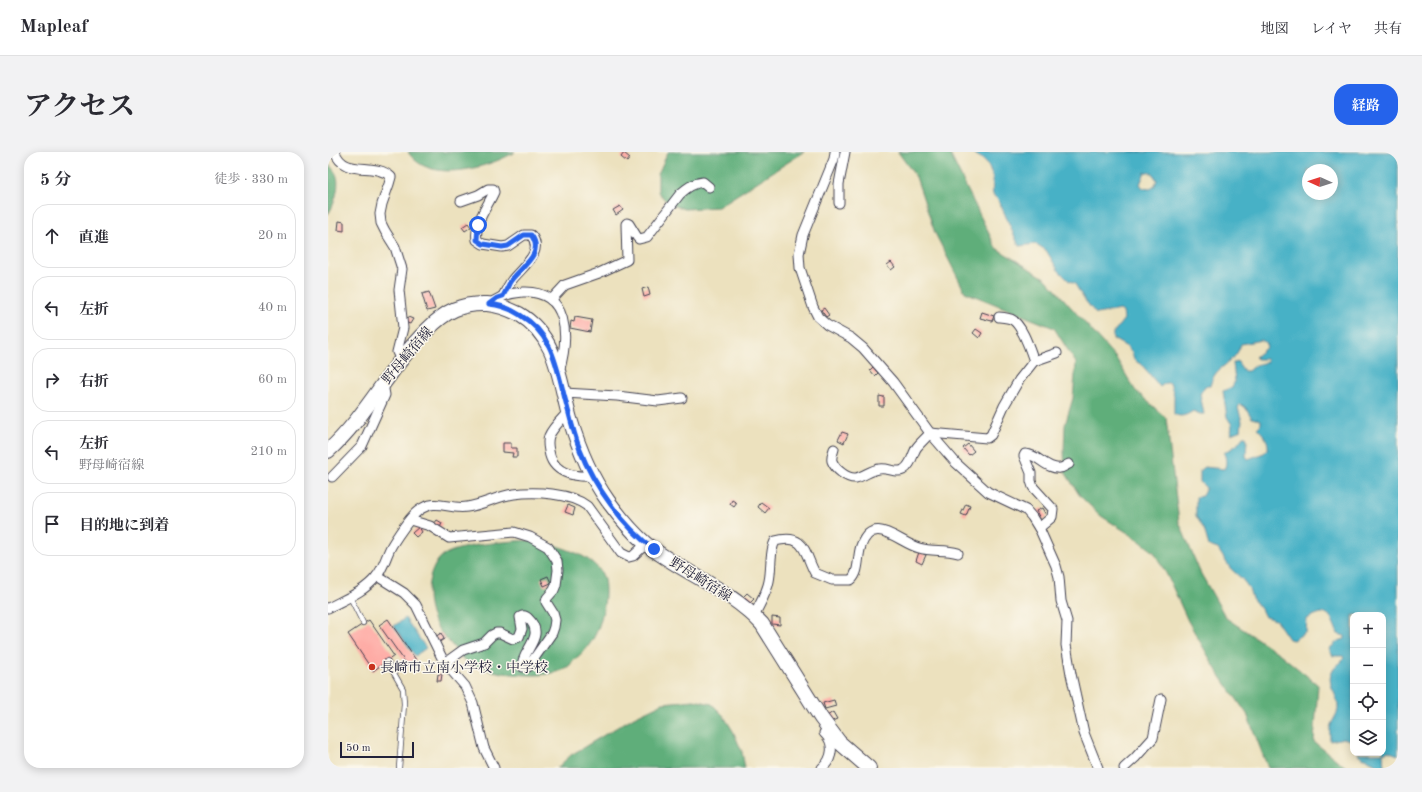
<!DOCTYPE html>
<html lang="ja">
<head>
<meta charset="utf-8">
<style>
	:root { --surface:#fff; --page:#f2f2f3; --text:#2b2b33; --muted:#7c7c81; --line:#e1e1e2; --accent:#2563eb }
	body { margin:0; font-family:"Old Standard TT","Noto Serif JP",serif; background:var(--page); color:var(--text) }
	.controls { position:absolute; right:12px; bottom:12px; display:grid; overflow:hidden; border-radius:8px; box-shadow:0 2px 10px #0003 }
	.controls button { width:36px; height:36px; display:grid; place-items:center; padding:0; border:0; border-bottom:1px solid var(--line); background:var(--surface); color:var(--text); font:20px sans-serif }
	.compass { position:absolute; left:974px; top:12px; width:36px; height:36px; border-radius:50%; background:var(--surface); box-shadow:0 2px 10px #0003; rotate:273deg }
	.scale { position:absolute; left:12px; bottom:10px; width:74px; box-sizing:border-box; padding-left:4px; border:2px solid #22223b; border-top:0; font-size:11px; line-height:14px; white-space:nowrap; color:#22223b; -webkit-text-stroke:3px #fbf7ec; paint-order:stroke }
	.stop { position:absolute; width:12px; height:12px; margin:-9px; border:3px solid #2563eb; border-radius:50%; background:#fff }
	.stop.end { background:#2563eb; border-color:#fff; box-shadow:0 1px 4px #0008 }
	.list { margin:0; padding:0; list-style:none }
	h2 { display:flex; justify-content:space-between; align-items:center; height:52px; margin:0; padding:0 16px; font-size:17px }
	h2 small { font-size:13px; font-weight:400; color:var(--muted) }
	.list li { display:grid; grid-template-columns:26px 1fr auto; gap:12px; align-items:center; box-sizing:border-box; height:64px; margin:0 8px 8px; padding:0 8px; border:1px solid var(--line); border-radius:16px }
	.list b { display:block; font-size:15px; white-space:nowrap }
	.list p { margin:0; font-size:13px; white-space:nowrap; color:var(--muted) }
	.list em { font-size:13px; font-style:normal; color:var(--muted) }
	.icon { flex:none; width:22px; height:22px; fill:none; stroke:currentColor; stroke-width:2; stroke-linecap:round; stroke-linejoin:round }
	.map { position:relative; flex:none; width:1070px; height:616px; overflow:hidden; border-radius:16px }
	header { display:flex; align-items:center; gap:24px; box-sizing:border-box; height:56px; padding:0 20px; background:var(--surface); border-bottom:1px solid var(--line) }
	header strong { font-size:19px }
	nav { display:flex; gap:22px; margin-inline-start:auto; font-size:14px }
	.intro { display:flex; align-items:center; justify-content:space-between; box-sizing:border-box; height:96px; padding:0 24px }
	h1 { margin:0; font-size:28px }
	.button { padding:10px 18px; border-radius:16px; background:var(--accent); color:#fff; font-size:14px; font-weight:700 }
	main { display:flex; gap:24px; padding:0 24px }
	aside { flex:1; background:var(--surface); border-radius:16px; box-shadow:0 2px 10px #0003 }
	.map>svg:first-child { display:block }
	.forest { fill:#5eae7a; stroke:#40685a }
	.water { fill:#47b1c6; stroke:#346a80; fill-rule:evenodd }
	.building { fill:#feaba5 }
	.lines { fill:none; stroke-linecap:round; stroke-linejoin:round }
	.service-casing { stroke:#403f4f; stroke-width:6 }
	.minor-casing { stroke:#403f4f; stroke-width:11 }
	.primary-casing { stroke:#403f4f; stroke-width:16 }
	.service { stroke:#fff; stroke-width:4.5 }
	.minor { stroke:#fff; stroke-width:9 }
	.primary { stroke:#fff; stroke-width:14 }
	.route { stroke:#2563eb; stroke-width:5 }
	.poi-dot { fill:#c8321e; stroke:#fbf7ec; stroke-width:1.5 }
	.labels { text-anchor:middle; stroke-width:3; stroke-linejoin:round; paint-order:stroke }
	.street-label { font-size:14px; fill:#22223b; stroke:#fbf7ec }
	.poi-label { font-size:14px; fill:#22223b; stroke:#fbf7ec; text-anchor:start }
</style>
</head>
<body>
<header>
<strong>Mapleaf</strong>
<nav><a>地図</a><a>レイヤ</a><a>共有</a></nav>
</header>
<div class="intro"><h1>アクセス</h1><a class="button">経路</a></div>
<main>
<aside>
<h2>5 分<small>徒歩 · 330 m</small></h2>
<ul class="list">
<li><svg class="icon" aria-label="ahead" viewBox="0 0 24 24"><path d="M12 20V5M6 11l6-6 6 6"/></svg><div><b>直進</b></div><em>20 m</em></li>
<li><svg class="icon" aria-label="left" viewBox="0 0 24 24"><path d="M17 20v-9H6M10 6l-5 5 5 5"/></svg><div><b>左折</b></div><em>40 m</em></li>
<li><svg class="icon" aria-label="right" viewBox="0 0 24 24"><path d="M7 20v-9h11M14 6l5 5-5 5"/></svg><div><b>右折</b></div><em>60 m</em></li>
<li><svg class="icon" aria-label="left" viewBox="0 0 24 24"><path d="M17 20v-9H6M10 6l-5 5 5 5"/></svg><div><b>左折</b><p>野母崎宿線</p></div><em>210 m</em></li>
<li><svg class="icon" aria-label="arrive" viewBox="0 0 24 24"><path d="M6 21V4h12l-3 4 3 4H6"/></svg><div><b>目的地に到着</b></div></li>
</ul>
</aside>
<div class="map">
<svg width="1070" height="616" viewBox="0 0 1070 616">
	<rect width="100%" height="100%" fill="#fbf7ec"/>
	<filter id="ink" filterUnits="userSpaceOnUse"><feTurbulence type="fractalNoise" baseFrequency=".025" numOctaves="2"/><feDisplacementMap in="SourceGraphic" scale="8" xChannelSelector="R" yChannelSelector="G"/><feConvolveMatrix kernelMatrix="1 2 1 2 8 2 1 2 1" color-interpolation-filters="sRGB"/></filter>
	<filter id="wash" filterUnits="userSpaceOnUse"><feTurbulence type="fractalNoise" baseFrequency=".012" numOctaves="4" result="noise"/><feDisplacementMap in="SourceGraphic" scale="16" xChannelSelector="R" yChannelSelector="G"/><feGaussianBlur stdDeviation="0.9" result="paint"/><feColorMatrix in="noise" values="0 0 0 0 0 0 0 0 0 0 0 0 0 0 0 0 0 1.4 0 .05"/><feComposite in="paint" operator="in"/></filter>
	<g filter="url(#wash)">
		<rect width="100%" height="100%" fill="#ece1be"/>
		<!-- forest -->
		<g class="forest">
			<path d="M80,0H187C160,16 101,33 80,0Z"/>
			<path d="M340,0H476L390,55L357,57L341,52L330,40V22Z"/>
			<path d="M570,0H621L668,96L718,127L788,206L807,238L838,266L851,370L872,420L898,466L952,502L990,533L986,590L1019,616H940L919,562L889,519L860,469L839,423L826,400L808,386L773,364L752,344L737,320L736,299L737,273L745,246L748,211L726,176L637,140L607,81L588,25Z"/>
			<path d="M0,11C3,15 8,20 9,25C12,34 6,55 0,62Z"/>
			<path d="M205,388C226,393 263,401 274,422C279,431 277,453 274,463C269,484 262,495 246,508C244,511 241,515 237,516C221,526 193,523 175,521C164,519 144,515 135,507C130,503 127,496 122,491C107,476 100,462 100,440C100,429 104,416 111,407C123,392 185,389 205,388Z"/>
			<path d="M366,548L384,552L395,563L405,579L414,600L417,616H229L243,603L306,565L335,551Z"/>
		</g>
		<!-- water -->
		<g class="water">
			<path d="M641,0H1070V603L1060,599L1055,601L1056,616H1052L1048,612L1031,603L1030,601H1055V463H1025V589L1015,586L1002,589C1002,584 1001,577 1003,573C1005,567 1010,562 1010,556C1011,544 999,534 1003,522C1006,514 1013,512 1016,506L1015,504H1005L1001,497L1010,489L1017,487V484L1010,482C1002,463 1002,454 979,467L978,480L965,488L961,487L948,468L937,465L933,457L924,446L921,436L914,427L902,416L890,397L881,394L876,377L868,364V345L874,344L878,336L872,330V318L876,315L896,317C899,312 898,307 896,301L909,293L915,285H918L919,287L918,304L920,307L936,301L940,297C941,288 935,282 929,276L933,272V268L924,266L917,255L912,252L910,256L914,269L913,278L903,282L904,273L899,265L895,239L904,235L907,229L905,211L909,209L916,219H920L927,213L939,210L938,207H929L927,205L939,195L937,190L933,188L913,192C911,197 909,203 905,206C894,217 886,218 882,234H877L872,242L876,262H872L865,259C859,263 853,266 846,262V244L842,231H837L832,235L814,213L806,208L804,201L799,195L785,187V181L796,167L795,160L792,158L768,162L756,147L747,132L740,128L730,118L718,98L708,92L691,94L671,49L665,43C664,37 665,32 665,27C662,12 655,5 641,0ZM980,18H1004V42H980ZM817,20L824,21L829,28L826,35L822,37L815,36L812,32Z"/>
			<path d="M77,466L98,496L87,504L66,474Z"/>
		</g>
		<g id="blocks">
			<!-- building -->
			<g class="building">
				<path d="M296,1L302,6L299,10L293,5Z"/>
				<path d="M292,54L295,58L288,63L285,58Z"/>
				<path d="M11,69L16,70V79L10,78Z"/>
				<path d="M140,71L143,75L137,79L134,75Z"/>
				<path d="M563,110L567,115L563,118L559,113Z"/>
				<path d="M320,135L322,143L316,145L314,137Z"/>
				<path d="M101,140L107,157L99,159L94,142Z"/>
				<path d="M496,156L501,163L498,165L493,158Z"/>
				<path d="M654,160L666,164L664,169L652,166Z"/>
				<path d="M80,165L85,167L82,172L77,170Z"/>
				<path d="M247,165L264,168L262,180L242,176L243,169L246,170Z"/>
				<path d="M648,177L654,181L651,186L645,181Z"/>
				<path d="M545,215L550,221L547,224L542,218Z"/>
				<path d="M551,244L556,245V254H551Z"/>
				<path d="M514,280L520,282L516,291L510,288Z"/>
				<path d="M175,291H183V296H189V305H184L185,301L175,300Z"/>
				<path d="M640,292L646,299L641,303L635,296Z"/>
				<path d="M404,348L409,351L406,355L402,352Z"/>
				<path d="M433,350L441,356L437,361L430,355Z"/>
				<path d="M638,352L642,354L638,364L633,362Z"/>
				<path d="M240,353L247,356L245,363L237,360Z"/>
				<path d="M714,356L719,365L713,368L708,359Z"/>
				<path d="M109,368L114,371L112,376L106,372Z"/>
				<path d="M91,375L94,380L88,385L84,381Z"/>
				<path d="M591,400L598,403L594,412L588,409Z"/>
				<path d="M220,424L223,431L216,434L213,427Z"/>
				<path d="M419,441L426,447L422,451L415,445Z"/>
				<path d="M444,465L452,466V473L444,472Z"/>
				<path d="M60,467L88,508L80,514L51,473Z"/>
				<path d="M41,468L66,504L45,519L20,482Z"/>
				<path d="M113,481L116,487L110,491L107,485Z"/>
				<path d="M110,522H114L113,529H109Z"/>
				<path d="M506,548L508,554L497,557L495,551Z"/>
				<path d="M505,560L509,567L502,570L499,564Z"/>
			</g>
		</g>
	</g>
	<g filter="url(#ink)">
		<use href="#blocks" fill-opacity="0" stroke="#403f4f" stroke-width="1"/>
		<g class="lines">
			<!-- service casing -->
			<g class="service-casing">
				<g id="service">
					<path d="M22,445L35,471"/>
					<path d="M59,509L75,537L76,552L71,616"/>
				</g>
			</g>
			<!-- minor casing -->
			<g class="minor-casing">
				<g id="minor">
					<path d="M7,0C16,26 47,9 63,25L61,32L54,52L52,62L53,71L57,79L67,95L74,117L71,138L75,176L69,200L73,208"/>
					<path d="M507,0L506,7L475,83L471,102L472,116L485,155L490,165L499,173L523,186L535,196L565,230L602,281L628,311L660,340L698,358L704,365L712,378L728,414L731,425L733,449L739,469L738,493L743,522L756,581L770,616"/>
					<path d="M133,49L150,43L160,37H165L166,40C159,56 146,70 149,88L155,92L174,95L180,94L196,83H203C217,100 194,115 184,128C181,132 178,138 175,144"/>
					<path d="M511,51V32L517,0"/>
					<path d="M223,148L237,133L271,121L299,108L298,72L299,71L301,72L309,85L311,87L319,85L352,42C359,36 365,31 375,30L381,35"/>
					<path d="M161,153C170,144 182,141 195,140C242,138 241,186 231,220"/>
					<path d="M671,165C674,165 679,166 683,167C694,172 702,198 706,209"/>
					<path d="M236,241L289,244L330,249L354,246"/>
					<path d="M240,260C234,267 225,275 221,284C219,290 220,294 221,299C224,321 246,325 264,324"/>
					<path d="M506,297C505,301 503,305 504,309C507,317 519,327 528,326C536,324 543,318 551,317C560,315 567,322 575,318C584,313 584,302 589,295C593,290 598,286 602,281L659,286L663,283L676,254L691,228L706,209L729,201"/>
					<path d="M4,325L34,294L57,243L55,232"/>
					<path d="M82,368L102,374L121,386L186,380L202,385L220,395L229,409L230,418L228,433L226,438L219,446L218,450L225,461L227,468L226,475L224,481L200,515H195L194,514C194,498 219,484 200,466C197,463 195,463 192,465L194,477L191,485L185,487L172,481H168L164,483L156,491L135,498L117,511"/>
					<path d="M711,376L724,365L725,357L705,335L703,329V321L696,304L697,302C710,302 719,318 732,316C735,316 738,313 741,312"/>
					<path d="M49,424L76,441L88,453L116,510L137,534L145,551L156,596L166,616"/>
					<path d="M0,456C17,447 36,440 48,425C56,416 58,403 64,393C69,385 83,364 90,359C108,345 120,358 139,355C154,353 170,344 186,342C207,339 242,341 259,354L293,401L301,405L305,404L318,392"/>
					<path d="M426,464C431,453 439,441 441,429C444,415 441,401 447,389C478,381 476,401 487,421L504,428H523C532,420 529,405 533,394C545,361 570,390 591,396C604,400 617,397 630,401"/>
					<path d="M494,616C505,607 507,591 496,581"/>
					<path d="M796,616L807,606L825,586L833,547"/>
				</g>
			</g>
			<!-- primary casing -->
			<g class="primary-casing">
				<path id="primary" d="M0,299C39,264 62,214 100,177C118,159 133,151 159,152C171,153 181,157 191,162C230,185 231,229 242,267C251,297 262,324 280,349C291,364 304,380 318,392C355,421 402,437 434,472L493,566L511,590L541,616"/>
			</g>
			<!-- service -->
			<use href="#service" class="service"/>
			<!-- minor -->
			<use href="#minor" class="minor"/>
			<!-- primary -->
			<use href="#primary" class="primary"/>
		</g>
	</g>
	<g class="lines" filter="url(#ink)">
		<!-- route -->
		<path class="route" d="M150,73L149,88L155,92L174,95L180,94L196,83H203C218,102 191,116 182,130C180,134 178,139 175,144L169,146L161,152C172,153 183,157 192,163C223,181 228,211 236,243C241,261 245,280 252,298C265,332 296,376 326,397"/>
	</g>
	<!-- markers -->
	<circle class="poi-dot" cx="44" cy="515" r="4"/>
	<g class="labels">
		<!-- street labels -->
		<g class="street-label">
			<text transform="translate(79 203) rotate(-50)" y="5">野母崎宿線</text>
			<text transform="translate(373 427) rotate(32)" y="5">野母崎宿線</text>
		</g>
		<!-- poi labels -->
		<g class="poi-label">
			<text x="52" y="520">長崎市立南小学校・中学校</text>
		</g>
	</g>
</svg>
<div class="controls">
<button>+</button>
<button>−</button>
<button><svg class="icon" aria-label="locate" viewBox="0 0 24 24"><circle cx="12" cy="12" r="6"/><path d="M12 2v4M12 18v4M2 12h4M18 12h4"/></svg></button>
<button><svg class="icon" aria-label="layers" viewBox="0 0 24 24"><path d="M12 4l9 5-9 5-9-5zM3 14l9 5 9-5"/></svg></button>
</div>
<svg class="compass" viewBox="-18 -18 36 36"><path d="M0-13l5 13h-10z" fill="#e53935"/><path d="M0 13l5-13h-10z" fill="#7c7c81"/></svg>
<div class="scale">50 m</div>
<div class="stop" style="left:150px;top:73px"></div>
<div class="stop end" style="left:326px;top:397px"></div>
</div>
</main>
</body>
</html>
